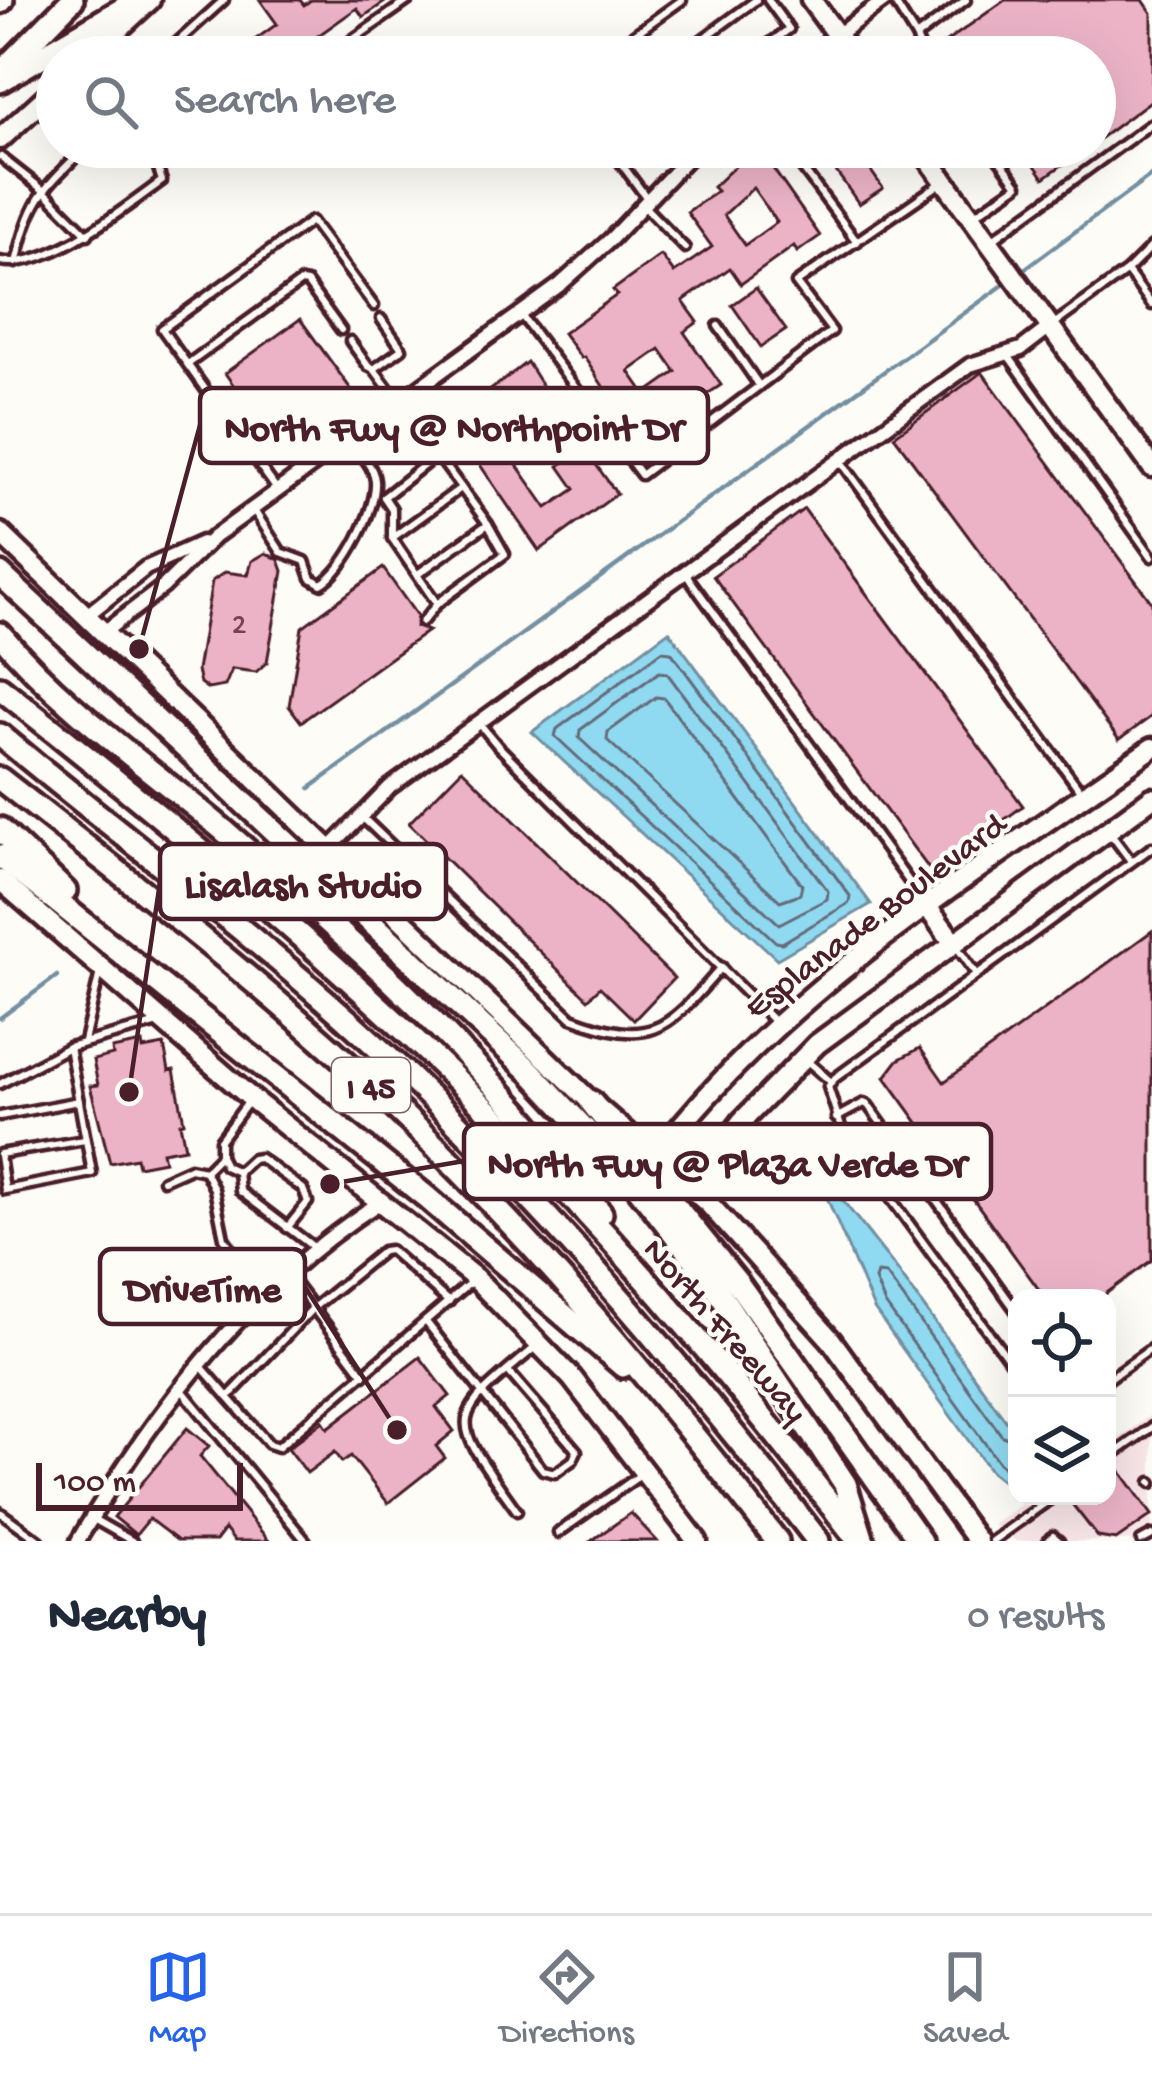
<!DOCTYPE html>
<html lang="en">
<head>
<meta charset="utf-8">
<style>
	:root { --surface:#fff; --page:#f6f6f7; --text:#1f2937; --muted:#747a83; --line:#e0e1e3; --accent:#2563eb }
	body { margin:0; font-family:"Gochi Hand",sans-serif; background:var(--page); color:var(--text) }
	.controls { position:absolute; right:36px; bottom:36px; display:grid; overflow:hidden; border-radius:24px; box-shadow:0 12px 48px #0002 }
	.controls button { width:108px; height:108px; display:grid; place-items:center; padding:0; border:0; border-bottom:3px solid var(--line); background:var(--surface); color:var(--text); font:60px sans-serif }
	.scale { position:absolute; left:36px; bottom:30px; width:207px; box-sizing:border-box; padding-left:12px; border:6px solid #4a1f2b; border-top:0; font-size:33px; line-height:42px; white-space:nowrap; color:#4a1f2b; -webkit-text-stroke:9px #fdfcf7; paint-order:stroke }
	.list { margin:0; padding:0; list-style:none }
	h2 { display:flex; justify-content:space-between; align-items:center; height:156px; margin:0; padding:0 48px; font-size:51px }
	h2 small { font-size:39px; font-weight:400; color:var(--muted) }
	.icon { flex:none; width:66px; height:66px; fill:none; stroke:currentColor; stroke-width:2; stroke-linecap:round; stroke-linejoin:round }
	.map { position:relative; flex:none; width:1152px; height:1541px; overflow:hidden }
	.search { position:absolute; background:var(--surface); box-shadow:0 12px 48px #0002; left:36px; right:36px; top:36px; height:132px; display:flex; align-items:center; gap:30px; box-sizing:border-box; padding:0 42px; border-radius:66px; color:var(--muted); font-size:45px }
	.sheet { height:372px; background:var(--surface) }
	nav { display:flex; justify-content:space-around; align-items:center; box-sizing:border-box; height:168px; border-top:3px solid var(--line); background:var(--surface); font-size:33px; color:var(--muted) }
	nav a { display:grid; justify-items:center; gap:6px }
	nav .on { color:var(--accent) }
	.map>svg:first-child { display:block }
	.built { fill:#f8e6e9 }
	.water { fill:#8fdaf0; stroke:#738fa1; stroke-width:3 }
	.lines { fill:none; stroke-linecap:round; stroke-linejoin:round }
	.shore { stroke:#666a7a; stroke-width:3 }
	.stream { stroke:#738fa1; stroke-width:4.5 }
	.building { fill:#ecb3c7; stroke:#4a1f2b; stroke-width:3; fill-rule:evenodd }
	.lane-casing { stroke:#4a1f2b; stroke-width:15 }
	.street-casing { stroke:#4a1f2b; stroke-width:21 }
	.secondary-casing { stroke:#4a1f2b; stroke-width:27 }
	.highway-casing { stroke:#4a1f2b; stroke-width:30 }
	.lane { stroke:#fdfcf7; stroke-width:6 }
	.street { stroke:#fdfcf7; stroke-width:12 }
	.secondary { stroke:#fdfcf7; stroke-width:18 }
	.highway { stroke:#fdfcf7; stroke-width:21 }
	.labels { text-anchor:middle; stroke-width:9; stroke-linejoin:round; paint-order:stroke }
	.number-label { font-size:30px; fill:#724452 }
	.shield { fill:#fdfcf7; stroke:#806168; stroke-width:3 }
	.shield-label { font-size:33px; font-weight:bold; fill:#4a1f2b }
	.street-label { font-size:36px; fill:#4a1f2b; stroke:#fdfcf7 }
	.leader { fill:none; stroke:#4a1f2b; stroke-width:4.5 }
	.callout-dot { fill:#4a1f2b; stroke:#fdfcf7; stroke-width:4.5 }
	.callout { fill:#fdfcf7; stroke:#4a1f2b; stroke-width:4.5 }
	.callout-label { font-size:39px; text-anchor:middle; font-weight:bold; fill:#4a1f2b }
</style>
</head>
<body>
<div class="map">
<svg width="1152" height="1541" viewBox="0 0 1152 1541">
	<rect width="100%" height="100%" fill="#fdfcf7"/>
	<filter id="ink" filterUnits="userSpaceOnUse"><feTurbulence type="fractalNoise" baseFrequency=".00833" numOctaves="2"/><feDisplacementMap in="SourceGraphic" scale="24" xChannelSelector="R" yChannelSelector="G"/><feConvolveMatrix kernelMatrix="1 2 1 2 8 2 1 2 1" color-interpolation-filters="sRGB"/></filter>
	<g filter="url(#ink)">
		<!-- built -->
		<path class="built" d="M1152,1414V1541H1016L992,1524L1034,1496H1107V1447Z"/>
		<!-- water -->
		<g class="water">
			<path d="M669,631L871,904L777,959L532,732Z"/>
			<path d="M825,1178L895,1267L1017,1436V1487L1011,1488L991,1472L874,1309L819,1179Z"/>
		</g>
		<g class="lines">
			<!-- shore -->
			<g class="shore">
				<path d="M662,651L671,652L850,896L849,903L782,943L776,942L555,736L557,729Z"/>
				<path d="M659,672L667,673L828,891L827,899L779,924L579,738L580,730Z"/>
				<path d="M656,697L664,698L802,885L800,894L780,901L607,740L608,732Z"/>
				<path d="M1017,1441L1002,1436L886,1274L877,1273L875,1280L885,1304L999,1463L1017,1476"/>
			</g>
			<!-- stream -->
			<g class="stream">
				<path d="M1019,273L1152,175"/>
				<path d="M310,788L1010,280"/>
				<path d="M0,1018L57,976"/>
			</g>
		</g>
		<!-- building -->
		<g class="building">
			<path d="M260,0H300L304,5L311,0H388L363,17L357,8L288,57H231L277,24Z"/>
			<path d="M1005,0H1143L1152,13V100L1095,142V57H957L946,42Z"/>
			<path d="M755,147H807L774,170L820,236L797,252L794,246L741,284L730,268L683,301L698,322L684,332L721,385L697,401L694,397L636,437L584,357L581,358L563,333L617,295L613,290L661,255L674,273L712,247L687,212L717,191L713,187ZM753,188L777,222L745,245L724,215ZM660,349L676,372L645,394L629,371Z"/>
			<path d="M819,147H854L883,188L859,204Z"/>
			<path d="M1022,147H1087L1044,178Z"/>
			<path d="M756,288L786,330L761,347L732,305Z"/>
			<path d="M300,319L353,392L278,447L262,425L269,420L255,401L248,406L225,373Z"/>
			<path d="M527,362L562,418L510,455L547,508L575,489L559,466L584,448L617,494L539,551L450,421Z"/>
			<path d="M982,372L1152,603V716L1119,740L894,436Z"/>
			<path d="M804,509L1023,806L932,873L713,576Z"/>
			<path d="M266,553L279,560L283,571L267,662L256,672L232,669L225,686L208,689L200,683L197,671L212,581L225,572L248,575L252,561Z"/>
			<path d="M383,568L417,616L416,627L428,631L301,722L289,706L302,627Z"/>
			<path d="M462,769L674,978L634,1020L600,987L588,999L409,823Z"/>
			<path d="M1152,931V1260L1100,1298H1045L885,1077L898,1060L920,1048L944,1082Z"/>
			<path d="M142,1043L143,1049L164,1045L169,1071L174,1070L184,1122L180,1123L185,1148L162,1152L164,1161L138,1166L136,1158L110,1163L90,1086L98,1085L93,1060L113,1055L112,1049Z"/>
			<path d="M420,1357L450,1396L436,1407L454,1431L436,1446L445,1458L388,1503L351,1456L342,1462L335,1452L307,1473L288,1448L323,1421L328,1428Z"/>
			<path d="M187,1428L209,1446L200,1456L269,1541H234L225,1529L216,1541H178L149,1519L136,1535L114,1517Z"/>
			<path d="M1119,1469L1152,1515L1116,1540L1098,1537L1072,1504L1083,1496H1107V1478Z"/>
			<path d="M631,1513L657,1541H591Z"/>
		</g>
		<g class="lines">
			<!-- lane casing -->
			<g class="lane-casing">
				<g id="lane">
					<path d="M893,0L916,37"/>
					<path d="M161,57L224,0"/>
					<path d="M328,57L409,0"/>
					<path d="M603,57L682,0"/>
					<path d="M678,57L756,0"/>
					<path d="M752,57L789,29L768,0"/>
					<path d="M924,57L916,37L966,0"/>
					<path d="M199,147H200"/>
					<path d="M609,147L646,197"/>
					<path d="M1,157L43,190L88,235"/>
					<path d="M617,158L631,147"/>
					<path d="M797,161L857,242"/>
					<path d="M643,205L685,248"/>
					<path d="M976,214L1018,185L990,147"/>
					<path d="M993,239L1152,123"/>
					<path d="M0,261C47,271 125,208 162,181L151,147"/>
					<path d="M16,263C32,198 39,193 86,147"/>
					<path d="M1127,271L1152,305"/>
					<path d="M521,315L641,475L832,331L796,283L941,183"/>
					<path d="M381,319L402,349L374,369L488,524L505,554L437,604L422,622"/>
					<path d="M1054,324L1127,271L1152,246"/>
					<path d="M718,326L758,384"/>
					<path d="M350,341L368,366L374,369"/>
					<path d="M1007,354L1152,557"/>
					<path d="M188,364L301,282L307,283L341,330"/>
					<path d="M542,453L598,415"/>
					<path d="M840,460L1082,793"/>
					<path d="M278,491L162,329L311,221L374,306"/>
					<path d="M384,497L437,455"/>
					<path d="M384,497L392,509V538"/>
					<path d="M253,509L281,552L305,561L311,578L321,584C345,571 377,509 375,481C374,466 358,451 349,440"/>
					<path d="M685,573L926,905"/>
					<path d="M418,574L488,524"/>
					<path d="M437,604L392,538L461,488"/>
					<path d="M479,723L498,746L776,1023"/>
					<path d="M361,816L572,1018C656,1050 669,1026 722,967"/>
					<path d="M1110,833L1131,861"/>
					<path d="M956,946L976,974"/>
					<path d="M84,1041L100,972"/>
					<path d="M806,1060L831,1082"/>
					<path d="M0,1084L69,1047L158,1023"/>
					<path d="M249,1101L220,1140V1156L205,1171L214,1189L224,1238L264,1296"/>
					<path d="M0,1116L79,1101"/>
					<path d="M836,1118L864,1103L868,1105L1017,1312"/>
					<path d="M0,1154L85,1140"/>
					<path d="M0,1155L5,1190L92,1173L69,1047"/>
					<path d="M220,1156L225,1166L238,1172"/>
					<path d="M238,1172L252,1159L260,1158L303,1189L308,1202L287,1228"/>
					<path d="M238,1172L240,1191L316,1249"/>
					<path d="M163,1180L190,1168L205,1171"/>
					<path d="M289,1276L364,1375"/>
					<path d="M427,1323L543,1470L555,1473L573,1460L577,1451L508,1371"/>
					<path d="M200,1365L269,1444L278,1447L471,1282"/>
					<path d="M1017,1371L843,1133L828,1087L835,1078L1152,847"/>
					<path d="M1107,1380L1152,1348"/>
					<path d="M182,1390L306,1541"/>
					<path d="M228,1397L313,1308L383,1251L390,1250L449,1302"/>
					<path d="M1107,1459L1152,1427"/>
					<path d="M1151,1482L1152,1483"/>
					<path d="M517,1511C448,1414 445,1422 538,1345"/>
					<path d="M0,1512L40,1541"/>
					<path d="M95,1520L132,1541"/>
					<path d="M558,1533L643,1473"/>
					<path d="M992,1541L1055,1496"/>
					<path d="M1048,1541L1053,1536L1059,1541"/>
					<path d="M1141,1541L1152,1535"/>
				</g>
			</g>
			<!-- street casing -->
			<g class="street-casing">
				<g id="street">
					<path d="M807,57L885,0"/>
					<path d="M87,615L146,568L202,543"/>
					<path d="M104,632L163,587L214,537L561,284L611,239L698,147"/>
					<path d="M330,848L390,787L970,365L1021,349L1051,326"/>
					<path d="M78,1541C155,1408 251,1285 382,1201"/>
				</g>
			</g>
			<!-- secondary casing -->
			<g class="secondary-casing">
				<g id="secondary">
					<path d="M811,0L853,57"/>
					<path d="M88,57L150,0"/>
					<path d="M0,139L57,87"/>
					<path d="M920,147L1152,467"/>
					<path d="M0,533L591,1102L709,1204L831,1340L977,1541"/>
					<path d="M0,880L251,1098L475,1278L572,1378L697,1541"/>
					<path d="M928,908L954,943"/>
					<path d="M657,1156C786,986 979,871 1152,748"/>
					<path d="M692,1187L742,1121L817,1044L1152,798"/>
				</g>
			</g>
			<!-- highway casing -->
			<g class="highway-casing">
				<g id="highway">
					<path d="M0,2L2,0"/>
					<path d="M0,73L72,0"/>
					<path d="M0,81L138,0"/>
					<path d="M0,574L531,1072L633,1181L710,1279L845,1484L863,1541"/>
					<path d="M0,634C64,709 146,765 221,828C359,946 491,1067 601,1213"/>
					<path d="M0,688C162,816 322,948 469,1092C610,1230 738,1382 857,1539"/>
					<path d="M0,735C121,836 248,929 364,1035C532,1187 680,1362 818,1541"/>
					<path d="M0,779C151,897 302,1014 438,1149C561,1270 671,1405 777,1541"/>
					<path d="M0,829L65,891"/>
					<path d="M0,856L425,1196L623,1366"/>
					<path d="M591,1102L739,1285L920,1541"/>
				</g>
			</g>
			<!-- lane -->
			<use href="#lane" class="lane"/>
			<!-- street -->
			<use href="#street" class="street"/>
			<!-- secondary -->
			<use href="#secondary" class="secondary"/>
			<!-- highway -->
			<use href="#highway" class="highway"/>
		</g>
	</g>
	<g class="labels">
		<!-- number labels -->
		<g class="number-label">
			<text x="239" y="633">2</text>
		</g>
		<!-- shield labels -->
		<rect class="shield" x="332" y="1058" width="78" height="54" rx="9"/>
		<g class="shield-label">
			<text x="371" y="1097">I 45</text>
		</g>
		<!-- street labels -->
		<g class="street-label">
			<text transform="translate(873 913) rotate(-37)" y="13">Esplanade Boulevard</text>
			<text transform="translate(728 1328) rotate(49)" y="13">North Freeway</text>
		</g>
	</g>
	<!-- callouts -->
	<path class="leader" d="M139 649L200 425M129 1092L160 882M330 1184L464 1161M397 1430L305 1287"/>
	<g class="callout-dot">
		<circle cx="139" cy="649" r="12"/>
		<circle cx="129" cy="1092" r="12"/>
		<circle cx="330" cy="1184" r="12"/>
		<circle cx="397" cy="1430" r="12"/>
	</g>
	<g class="callout">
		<rect x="200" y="388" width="508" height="75" rx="12"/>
		<rect x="160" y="844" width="286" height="75" rx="12"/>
		<rect x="464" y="1124" width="527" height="75" rx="12"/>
		<rect x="100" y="1249" width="205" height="75" rx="12"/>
	</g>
	<g class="callout-label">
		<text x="454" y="439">North Fwy @ Northpoint Dr</text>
		<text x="303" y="896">Lisalash Studio</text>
		<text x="727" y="1175">North Fwy @ Plaza Verde Dr</text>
		<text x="203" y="1300">DriveTime</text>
	</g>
</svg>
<div class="controls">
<button><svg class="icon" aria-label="locate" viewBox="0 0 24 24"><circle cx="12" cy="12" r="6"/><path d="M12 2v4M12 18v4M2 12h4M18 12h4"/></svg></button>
<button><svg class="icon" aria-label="layers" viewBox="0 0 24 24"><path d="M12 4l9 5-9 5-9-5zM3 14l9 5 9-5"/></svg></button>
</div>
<div class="scale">100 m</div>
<div class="search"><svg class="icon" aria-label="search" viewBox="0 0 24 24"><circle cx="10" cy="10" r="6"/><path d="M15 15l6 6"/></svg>Search here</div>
</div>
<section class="sheet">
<h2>Nearby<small>0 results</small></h2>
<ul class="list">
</ul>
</section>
<nav>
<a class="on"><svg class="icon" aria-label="map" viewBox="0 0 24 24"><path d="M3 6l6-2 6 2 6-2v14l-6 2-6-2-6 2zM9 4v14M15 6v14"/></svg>Map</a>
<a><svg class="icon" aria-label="directions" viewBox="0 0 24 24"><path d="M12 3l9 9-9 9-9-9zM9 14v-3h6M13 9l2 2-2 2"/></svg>Directions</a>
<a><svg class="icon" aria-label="saved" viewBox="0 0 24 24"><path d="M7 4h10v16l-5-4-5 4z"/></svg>Saved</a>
</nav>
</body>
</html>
